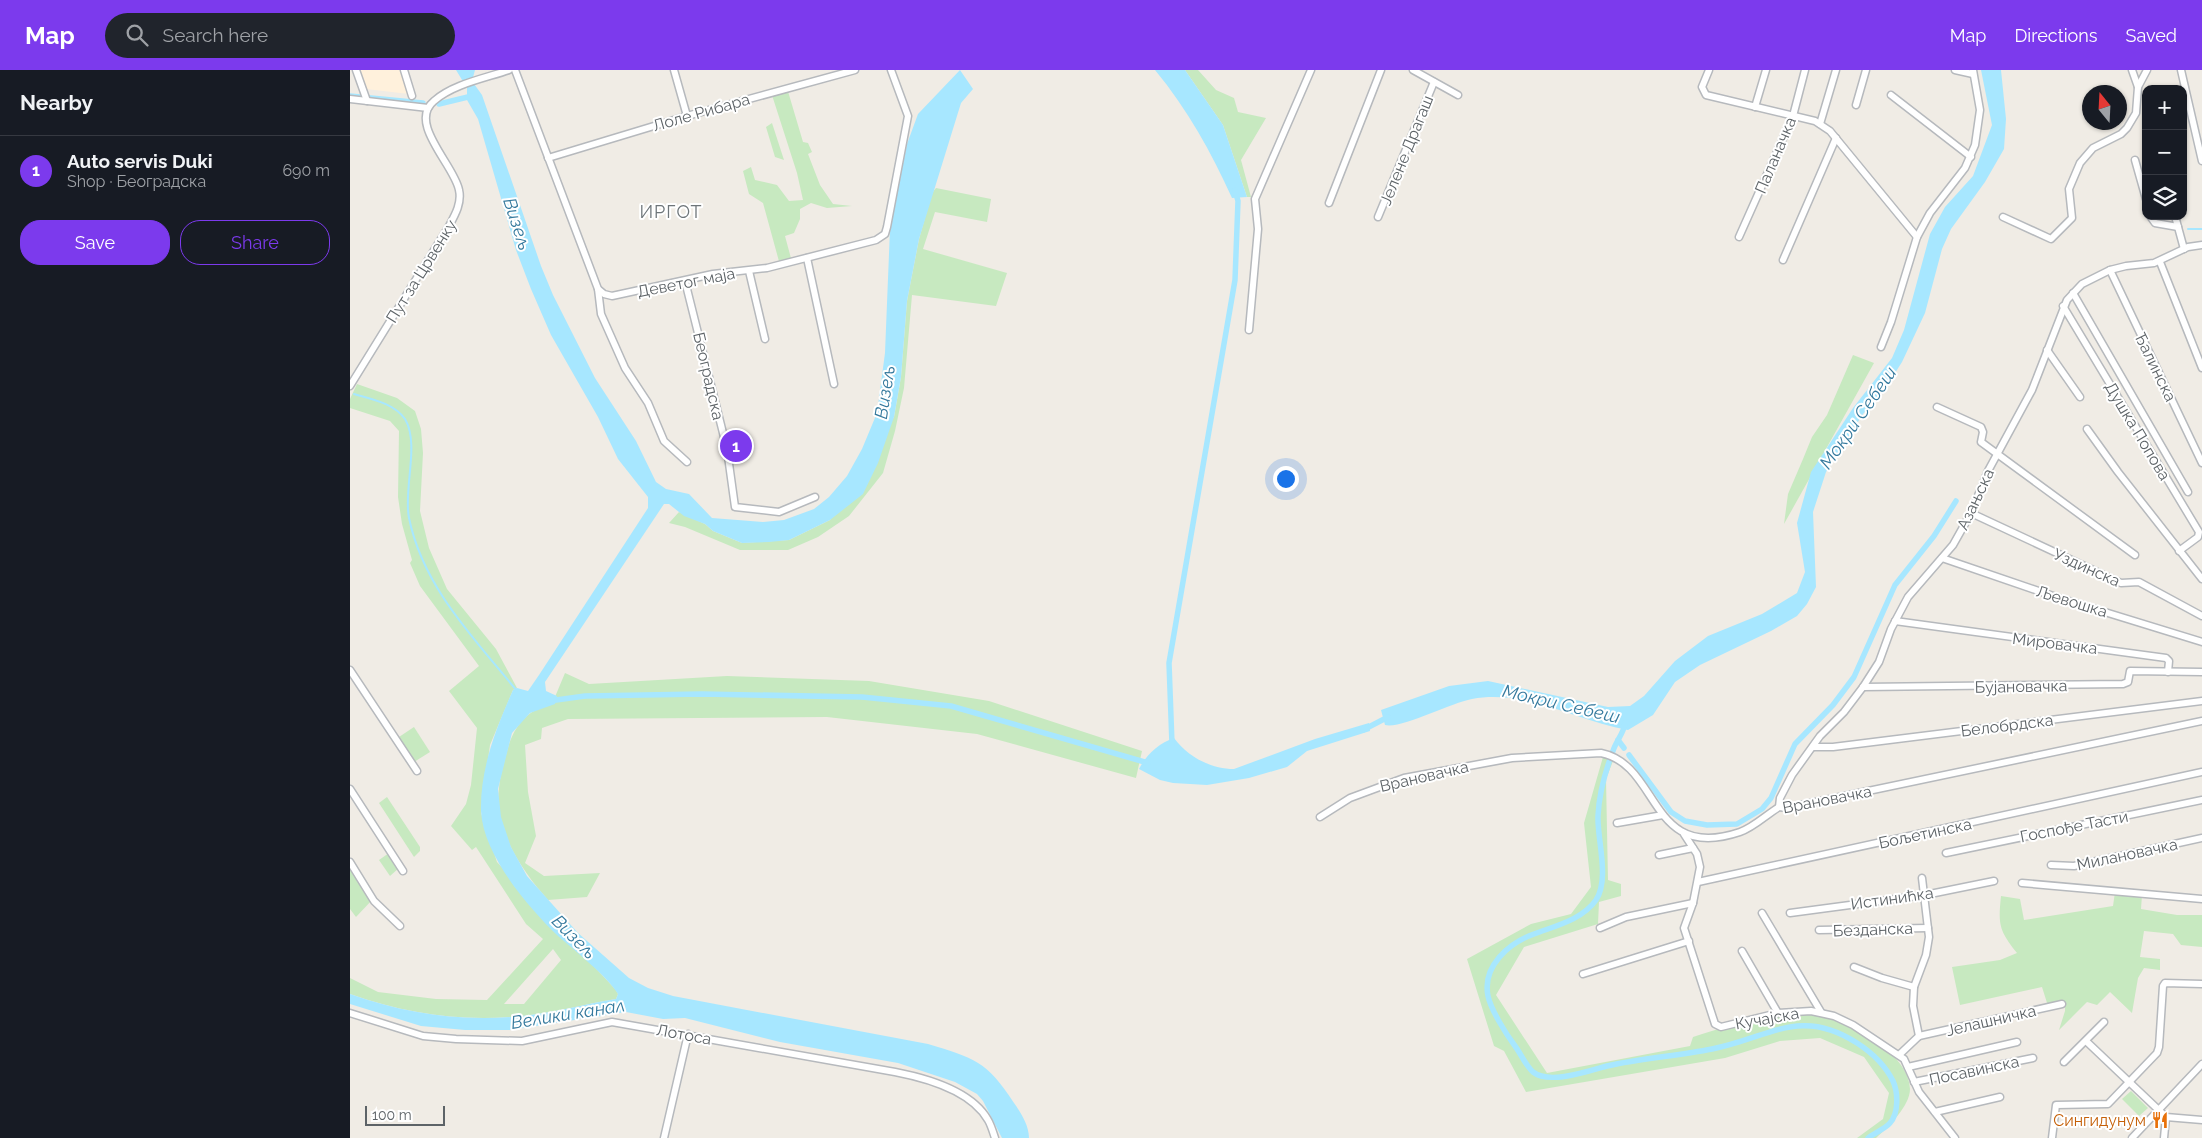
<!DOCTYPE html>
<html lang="en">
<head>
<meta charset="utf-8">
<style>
	:root { --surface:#171b24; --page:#20242c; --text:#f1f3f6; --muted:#9ea1a6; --line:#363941; --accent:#7c3aed }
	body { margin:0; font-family:Raleway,sans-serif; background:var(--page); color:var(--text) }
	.controls { position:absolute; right:15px; top:15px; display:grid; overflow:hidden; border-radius:10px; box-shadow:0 1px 4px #0004 }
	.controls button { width:45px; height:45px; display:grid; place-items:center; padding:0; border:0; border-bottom:1px solid var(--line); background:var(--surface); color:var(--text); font:25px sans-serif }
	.compass { position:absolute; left:1732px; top:15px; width:45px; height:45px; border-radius:50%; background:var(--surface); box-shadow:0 1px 4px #0004; rotate:342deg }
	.scale { position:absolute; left:15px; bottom:12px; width:80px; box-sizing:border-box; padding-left:5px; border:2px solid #5d6367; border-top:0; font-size:14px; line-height:18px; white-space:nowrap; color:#5d6367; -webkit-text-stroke:4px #fff; paint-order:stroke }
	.you { position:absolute; left:935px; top:408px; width:18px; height:18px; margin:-12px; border:4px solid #fff; border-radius:50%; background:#1a73e8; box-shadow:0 0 0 8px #1a73e833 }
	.badge { display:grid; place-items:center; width:32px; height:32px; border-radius:50%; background:var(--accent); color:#fff; font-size:16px; font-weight:700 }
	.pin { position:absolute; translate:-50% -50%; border:2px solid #fff; box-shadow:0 1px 5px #0006 }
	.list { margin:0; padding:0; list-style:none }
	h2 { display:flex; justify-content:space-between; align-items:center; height:65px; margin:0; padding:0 20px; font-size:21px }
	h2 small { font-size:16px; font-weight:400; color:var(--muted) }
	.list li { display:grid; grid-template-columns:32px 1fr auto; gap:15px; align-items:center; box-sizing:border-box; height:70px; padding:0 20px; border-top:1px solid var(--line) }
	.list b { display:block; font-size:19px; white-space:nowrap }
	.list p { margin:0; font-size:16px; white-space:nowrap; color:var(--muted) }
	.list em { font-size:16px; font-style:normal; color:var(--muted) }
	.actions { display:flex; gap:10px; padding:15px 20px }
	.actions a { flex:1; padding:11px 0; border:1px solid var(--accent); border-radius:20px; text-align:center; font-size:18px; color:var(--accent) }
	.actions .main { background:var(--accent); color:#fff }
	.icon { flex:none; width:28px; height:28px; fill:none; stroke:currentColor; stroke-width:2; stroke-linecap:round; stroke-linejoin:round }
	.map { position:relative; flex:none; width:1852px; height:1068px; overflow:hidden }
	header { display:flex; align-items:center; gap:30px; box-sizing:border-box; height:70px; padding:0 25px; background:var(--accent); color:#fff }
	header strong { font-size:24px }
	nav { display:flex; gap:28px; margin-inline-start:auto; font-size:18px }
	.search { width:350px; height:45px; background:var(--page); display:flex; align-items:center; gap:12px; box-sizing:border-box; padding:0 18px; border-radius:28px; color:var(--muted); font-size:19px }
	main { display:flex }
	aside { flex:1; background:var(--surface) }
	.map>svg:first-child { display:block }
	.commercial { fill:#fff1dc }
	.green { fill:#c7e9c0; fill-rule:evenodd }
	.water { fill:#a7e7ff }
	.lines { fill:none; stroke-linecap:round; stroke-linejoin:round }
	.stream { stroke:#a7e7ff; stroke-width:2 }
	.canal { stroke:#a7e7ff; stroke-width:5.5 }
	.minor-casing { stroke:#b6b9bd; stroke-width:9 }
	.minor { stroke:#fff; stroke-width:6 }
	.labels { text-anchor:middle; stroke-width:4; stroke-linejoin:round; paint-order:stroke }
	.street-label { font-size:16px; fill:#5d6367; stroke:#fff }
	.food-label { font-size:16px; fill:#c56008; stroke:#fff; text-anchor:end }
	.neighbourhood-label { font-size:18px; letter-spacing:1px; fill:#6e7579; stroke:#fff }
	.water-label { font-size:18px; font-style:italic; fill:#34799d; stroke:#fff }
</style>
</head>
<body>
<header>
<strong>Map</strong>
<div class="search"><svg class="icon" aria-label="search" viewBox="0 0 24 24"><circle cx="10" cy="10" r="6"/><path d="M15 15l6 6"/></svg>Search here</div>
<nav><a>Map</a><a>Directions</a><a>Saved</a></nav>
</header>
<main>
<aside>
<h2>Nearby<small></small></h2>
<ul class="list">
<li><span class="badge">1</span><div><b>Auto servis Duki</b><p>Shop · Београдска</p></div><em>690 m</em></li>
</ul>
<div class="actions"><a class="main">Save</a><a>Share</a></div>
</aside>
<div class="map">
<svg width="1852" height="1068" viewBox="0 0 1852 1068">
	<rect width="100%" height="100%" fill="#f0ece5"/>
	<!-- commercial -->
	<path class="commercial" d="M9,0H51L59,24L16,19Z"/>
	<!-- green -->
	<g class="green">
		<path d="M835,0H848L866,20L884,28L888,42L916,48L891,90L901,127H897L873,55Z"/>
		<path d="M437,18L453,72L458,73L462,82L458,84L470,115L483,134L502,136L477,138L461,133L450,139V149L444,163L435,166L442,192L430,195L413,133L399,124L393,101L401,97L405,110L427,115L439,131L453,130L447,103L421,22Z"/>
		<path d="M422,53L434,90L425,87L416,57Z"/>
		<path d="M586,118L641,129L637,152L585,142L573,179L657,203L646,236L562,225L554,318L545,361L533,403L499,446L468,467L438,480H390L335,457L319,453L329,442L355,454L363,461L392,473L439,470L480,450L544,347L551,307L557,231L569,169L582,123Z"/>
		<path d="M1503,285L1524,293L1434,454L1438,424L1453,389L1462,367L1477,345Z"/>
		<path d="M7,314L47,328L65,341L71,359L73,383L70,441L79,478L97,519L146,579L167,618L163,620L140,675L132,732L131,743L147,792L266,920L268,924L266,929C235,934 204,943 172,946C113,952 56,944 0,924V908L28,922L86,929L137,930L193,869L176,854L126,777L122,780L101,756L116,734L121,715L127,658L99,621L129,596L70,516L60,493L62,490L52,454L48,427L49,361L40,351L0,338V329ZM203,879L211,890L174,934H154Z"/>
		<path d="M215,603L239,614L377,606L519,611L639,631L792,681L786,708L627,664L477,647L218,649L192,658L191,669L175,675L178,722L186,766L175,793L194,806L250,803L237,827L198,830C172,801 143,759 149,718C150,705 154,692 157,681C164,656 176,640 202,634Z"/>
		<path d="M64,657L80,682L64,692L49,667Z"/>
		<path d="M1253,687L1263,691L1256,709L1258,810L1271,814V826L1249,832L1248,854L1174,877L1146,925L1197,1003L1340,976L1343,967C1380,955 1432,940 1471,944C1501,948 1560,986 1560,1019C1560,1036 1538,1057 1526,1068H1507L1533,1049L1539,1023L1514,987L1470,968L1430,971L1375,988L1176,1022L1154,981L1144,976L1117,889L1181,854L1221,844L1241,817L1234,753Z"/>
		<path d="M37,727L70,777V781L64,787L29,733Z"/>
		<path d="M39,783L49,798L40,806L29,790Z"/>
		<path d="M0,796L22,830L6,847L0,839Z"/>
		<path d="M1765,822L1792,825L1791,839L1827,845H1852V877L1831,875L1823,864L1794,861L1790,887L1810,889V900L1794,898L1788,908L1782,943L1760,922L1747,935L1737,932L1709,960L1715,941V932L1698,936L1692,917L1610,935L1602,897L1650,890L1667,883C1649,860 1648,855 1651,826L1670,829L1674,850L1763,836Z"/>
		<path d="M1781,1021L1798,1038L1789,1046L1772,1029Z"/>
	</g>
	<!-- water -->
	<g class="water">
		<path d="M106,0H125L122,11L132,25L191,196L203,225L245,308L286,371L306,412L316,419L339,424L362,448L413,452L434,450L464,439L479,427L497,406L512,379L527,343L535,283L540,159L557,74L568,44L610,0L623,19L611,33L569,169L557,231L551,307L544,347L528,393L513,424L480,450L439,470L419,472L392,473L363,461L355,454L334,446L319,434H314L195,612L196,621L207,626L205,634L180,643L162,663L148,719L151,747L161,777L177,806L228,863L279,908L298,918L323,926L578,974C624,988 637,991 664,1033C671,1043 679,1055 679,1068H652L633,1031L627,1024L605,1012L548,993L430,972L335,948L313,949L276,942L160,960H115L71,956L0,934V924C56,944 113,952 172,946C204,943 235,934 266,929L268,924C258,907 224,880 208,866C178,837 133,785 131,741C130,699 146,658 163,620L167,618L178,621L189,605L298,438V427L268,389L248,347L201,265L181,219L166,180L128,49L117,30V18Z"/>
		<path d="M805,0H835L873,55L897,127L882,128C861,82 838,40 805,0Z"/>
		<path d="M1631,0H1651L1656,49L1654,79L1635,112L1601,159L1592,179L1575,243L1552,292L1533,322L1513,344L1476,402L1463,442L1466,517L1457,534L1447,546L1421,561L1350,595L1325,612L1303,645L1278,660C1226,651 1177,619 1122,629C1100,633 1052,659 1035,655L1031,640L1099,616L1138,611L1258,637L1280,636L1294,626L1325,591L1358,566L1412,544L1447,523L1455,502L1447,453L1461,402L1503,338L1542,288L1554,260L1580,164L1595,137L1623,106L1642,55Z"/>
		<path d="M1019,653L1020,661L957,681L937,697L899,708L857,715L823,713L810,710L789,699C796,685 809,673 824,668C838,687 861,699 884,699L965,669Z"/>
	</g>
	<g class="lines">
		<!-- stream -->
		<g class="stream">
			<path d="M1838,159H1852"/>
			<path d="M4,324C21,329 44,333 55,349C70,374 53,420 59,448C73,517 124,568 167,621"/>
		</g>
		<!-- canal -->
		<g class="canal">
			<path d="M0,26L73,33"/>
			<path d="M89,34L122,26"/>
			<path d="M199,631L235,626L352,624L512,627L601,636L798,693"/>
			<path d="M1275,653C1274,663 1266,671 1263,681C1255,702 1249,723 1248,746C1247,769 1260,809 1246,830C1232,850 1205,856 1184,864C1159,873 1132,896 1138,926C1141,940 1156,964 1165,976C1171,984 1176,996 1183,1002C1199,1015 1239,1001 1257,996C1292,988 1327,986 1362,979C1419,968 1450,936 1507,973C1521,982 1535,995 1543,1011C1548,1022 1549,1043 1540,1053C1535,1059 1524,1063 1518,1068"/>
			<path d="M1013,660L1038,647"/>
			<path d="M1268,670L1274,678"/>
			<path d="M822,674L819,593L885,210L888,131L885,120"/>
			<path d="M1279,685L1321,742L1335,751L1357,755L1387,754L1412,739L1421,728L1445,674L1483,635L1504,607L1545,515L1584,466L1606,431"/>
		</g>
		<!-- minor casing -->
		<g class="minor-casing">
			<g id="minor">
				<path d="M6,0L17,31"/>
				<path d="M54,0L62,26"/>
				<path d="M165,0L248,219L254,224L262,226L363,204L417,198L526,170L535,164L537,157L558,46L541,0"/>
				<path d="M324,0L337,46"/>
				<path d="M1063,0L1108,25"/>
				<path d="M1359,0L1352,17L1356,25L1465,51L1480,61L1567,167"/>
				<path d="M1605,0L1623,4"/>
				<path d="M1782,0L1788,17"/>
				<path d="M1831,0L1852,91"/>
				<path d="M1541,25L1621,87"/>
				<path d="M0,29L78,38"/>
				<path d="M1506,35L1516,0"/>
				<path d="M1405,37L1416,0"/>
				<path d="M1470,54L1486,0"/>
				<path d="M198,88L337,46L505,0"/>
				<path d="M1785,90L1796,129"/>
				<path d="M979,133L1031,0"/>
				<path d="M1800,146L1805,153L1828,157"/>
				<path d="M1825,146L1834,179"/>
				<path d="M1028,147L1084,12"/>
				<path d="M1653,147L1701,169L1722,148L1719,119L1730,93L1743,78L1771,64L1777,58L1786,43L1788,17L1797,0"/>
				<path d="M1389,167L1443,46L1455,0"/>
				<path d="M457,188L484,314"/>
				<path d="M1433,190L1486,68"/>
				<path d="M1810,192L1852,298"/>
				<path d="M1760,200L1852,393"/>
				<path d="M399,201L415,269"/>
				<path d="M335,211L377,379L385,437L429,442L465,427"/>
				<path d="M248,219L251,244L275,298L298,333L314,371L337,392"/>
				<path d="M1723,223L1838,422"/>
				<path d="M1713,236L1849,462L1848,467L1829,481"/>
				<path d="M899,260L908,159L905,129L961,0"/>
				<path d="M1531,277L1541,252L1567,167L1580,143L1615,98L1625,75L1630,40L1623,0"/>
				<path d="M1697,280L1730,327"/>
				<path d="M0,316L99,156C105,145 112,133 109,120C105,96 57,53 84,31C103,14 136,8 159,0"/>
				<path d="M1587,337L1631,357L1633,362L1631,372L1785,485"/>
				<path d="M1737,359L1768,402L1852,509"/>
				<path d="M1621,443L1771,513L1789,512L1852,546"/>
				<path d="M1592,488L1706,527L1852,572"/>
				<path d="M1545,551L1816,588L1819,591L1818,602"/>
				<path d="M0,600L67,701"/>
				<path d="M1513,617L1773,614L1778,612L1780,601L1852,602"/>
				<path d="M1463,677H1483L1852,631"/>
				<path d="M0,719L53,801"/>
				<path d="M1429,737L1430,728L1442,705L1470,666L1494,642L1513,617L1529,592L1541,559L1558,527L1603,475L1621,443L1638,401L1682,320L1717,230L1732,214L1760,200L1776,196L1804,193L1838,177L1852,175"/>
				<path d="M970,747L1000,728L1054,708L1162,688L1251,683C1311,695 1298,793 1390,762C1404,757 1416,745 1429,737L1437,738L1852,651"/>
				<path d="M1267,753L1313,745"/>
				<path d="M1334,764L1347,784L1350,797L1343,833L1334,858L1365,954L1371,957L1428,943L1461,941L1484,946L1503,955L1554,989L1569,1022L1605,1068"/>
				<path d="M1596,783L1852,730"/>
				<path d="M1309,785L1343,778"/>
				<path d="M0,792L24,831L50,856"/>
				<path d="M1701,795L1724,796L1852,768"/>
				<path d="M1348,812L1852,702"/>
				<path d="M1672,813L1852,829"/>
				<path d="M1412,843L1471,942"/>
				<path d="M1440,843L1575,825L1644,811"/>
				<path d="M1250,858L1276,847L1343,833"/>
				<path d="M1469,860L1578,858"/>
				<path d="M1392,881L1428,943"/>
				<path d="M1504,897L1532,908L1564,917"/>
				<path d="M1233,904L1339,871"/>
				<path d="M0,943L73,966L106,969L172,971L262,952L545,1002C576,1008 621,1020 638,1050C641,1055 643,1062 645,1068"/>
				<path d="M1569,966L1712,934"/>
				<path d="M1736,971L1816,1047L1852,1050"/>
				<path d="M1549,985L1569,966L1563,936L1564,917L1576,885L1579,867L1572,808"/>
				<path d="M1714,992L1754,952"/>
				<path d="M1558,997L1667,972"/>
				<path d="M1564,1012L1683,988"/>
				<path d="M1585,1042L1650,1027"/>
				<path d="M314,1068L338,964"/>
				<path d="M1702,1068L1706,1035L1758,1034L1807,983L1809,977L1813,916L1815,913L1852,914"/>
				<path d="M1782,1068L1852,994"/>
				<path d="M1814,1068L1816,1047"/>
			</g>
		</g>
		<!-- minor -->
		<use href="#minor" class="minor"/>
	</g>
	<!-- icons -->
	<defs>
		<g id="restaurant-bare" transform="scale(1.35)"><path d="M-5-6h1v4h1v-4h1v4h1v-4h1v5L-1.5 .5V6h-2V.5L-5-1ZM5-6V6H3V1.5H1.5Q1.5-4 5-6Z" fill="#e8710a" stroke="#fff" stroke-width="2.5" paint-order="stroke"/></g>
	</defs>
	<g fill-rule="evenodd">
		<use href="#restaurant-bare" x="1810" y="1050"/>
	</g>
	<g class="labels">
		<!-- street labels -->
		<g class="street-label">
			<text transform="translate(351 42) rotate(-16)" y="6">Лоле Рибара</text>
			<text transform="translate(1056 80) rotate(-68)" y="6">Јелене Драгаш</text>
			<text transform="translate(1425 85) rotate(-67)" y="6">Паланачка</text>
			<text transform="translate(71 201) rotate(-58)" y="6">Пут за Црвенку</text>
			<text transform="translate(336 212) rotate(-11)" y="6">Деветог маја</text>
			<text transform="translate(1806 297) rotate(64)" y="6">Ђалинска</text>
			<text transform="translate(359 306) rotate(77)" y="6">Београдска</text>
			<text transform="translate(1788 361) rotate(59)" y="6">Душка Попова</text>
			<text transform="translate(1625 429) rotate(-65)" y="6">Азањска</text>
			<text transform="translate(1737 497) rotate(24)" y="6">Уздинска</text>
			<text transform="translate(1722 531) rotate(17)" y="6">Љевошка</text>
			<text transform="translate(1705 573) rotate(7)" y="6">Мировачка</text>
			<text transform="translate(1671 616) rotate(-1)" y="6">Бујановачка</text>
			<text transform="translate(1657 655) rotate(-7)" y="6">Белобрдска</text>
			<text transform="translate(1074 706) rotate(-13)" y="6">Врановачка</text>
			<text transform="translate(1477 729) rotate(-11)" y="6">Врановачка</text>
			<text transform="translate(1724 756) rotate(-11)" y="6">Госпође Тасти</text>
			<text transform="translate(1575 763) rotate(-12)" y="6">Бољетинска</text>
			<text transform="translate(1777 784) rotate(-12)" y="6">Милановачка</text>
			<text transform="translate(1542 828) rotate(-8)" y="6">Истинићка</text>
			<text transform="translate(1523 859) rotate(-2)" y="6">Безданска</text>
			<text transform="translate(1417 948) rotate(-10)" y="6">Кучајска</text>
			<text transform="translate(1641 950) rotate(-13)" y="6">Јелашничка</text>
			<text transform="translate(334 964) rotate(10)" y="6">Лотоса</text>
			<text transform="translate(1624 1000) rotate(-12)" y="6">Посавинска</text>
		</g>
		<!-- food labels -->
		<g class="food-label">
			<text x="1796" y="1056">Сингидунум</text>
		</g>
		<!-- neighbourhood labels -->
		<g class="neighbourhood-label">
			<text x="321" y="148">ИРГОТ</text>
		</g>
		<!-- water labels -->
		<g class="water-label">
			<text transform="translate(167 154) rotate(72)" y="6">Визељ</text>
			<text transform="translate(535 322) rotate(-81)" y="6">Визељ</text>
			<text transform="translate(1508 348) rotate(-55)" y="6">Мокри Себеш</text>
			<text transform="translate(1211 634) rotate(13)" y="6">Мокри Себеш</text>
			<text transform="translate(224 867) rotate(45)" y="6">Визељ</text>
			<text transform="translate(218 944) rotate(-9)" y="6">Велики канал</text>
		</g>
	</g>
</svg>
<div class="controls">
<button>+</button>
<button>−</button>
<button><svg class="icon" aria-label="layers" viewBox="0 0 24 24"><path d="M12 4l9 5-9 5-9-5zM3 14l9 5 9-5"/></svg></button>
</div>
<svg class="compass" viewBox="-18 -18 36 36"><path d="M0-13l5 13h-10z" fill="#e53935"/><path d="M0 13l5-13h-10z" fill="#9ea1a6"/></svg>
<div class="scale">100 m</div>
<div class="you"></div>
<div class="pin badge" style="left:386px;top:376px">1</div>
</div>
</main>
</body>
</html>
